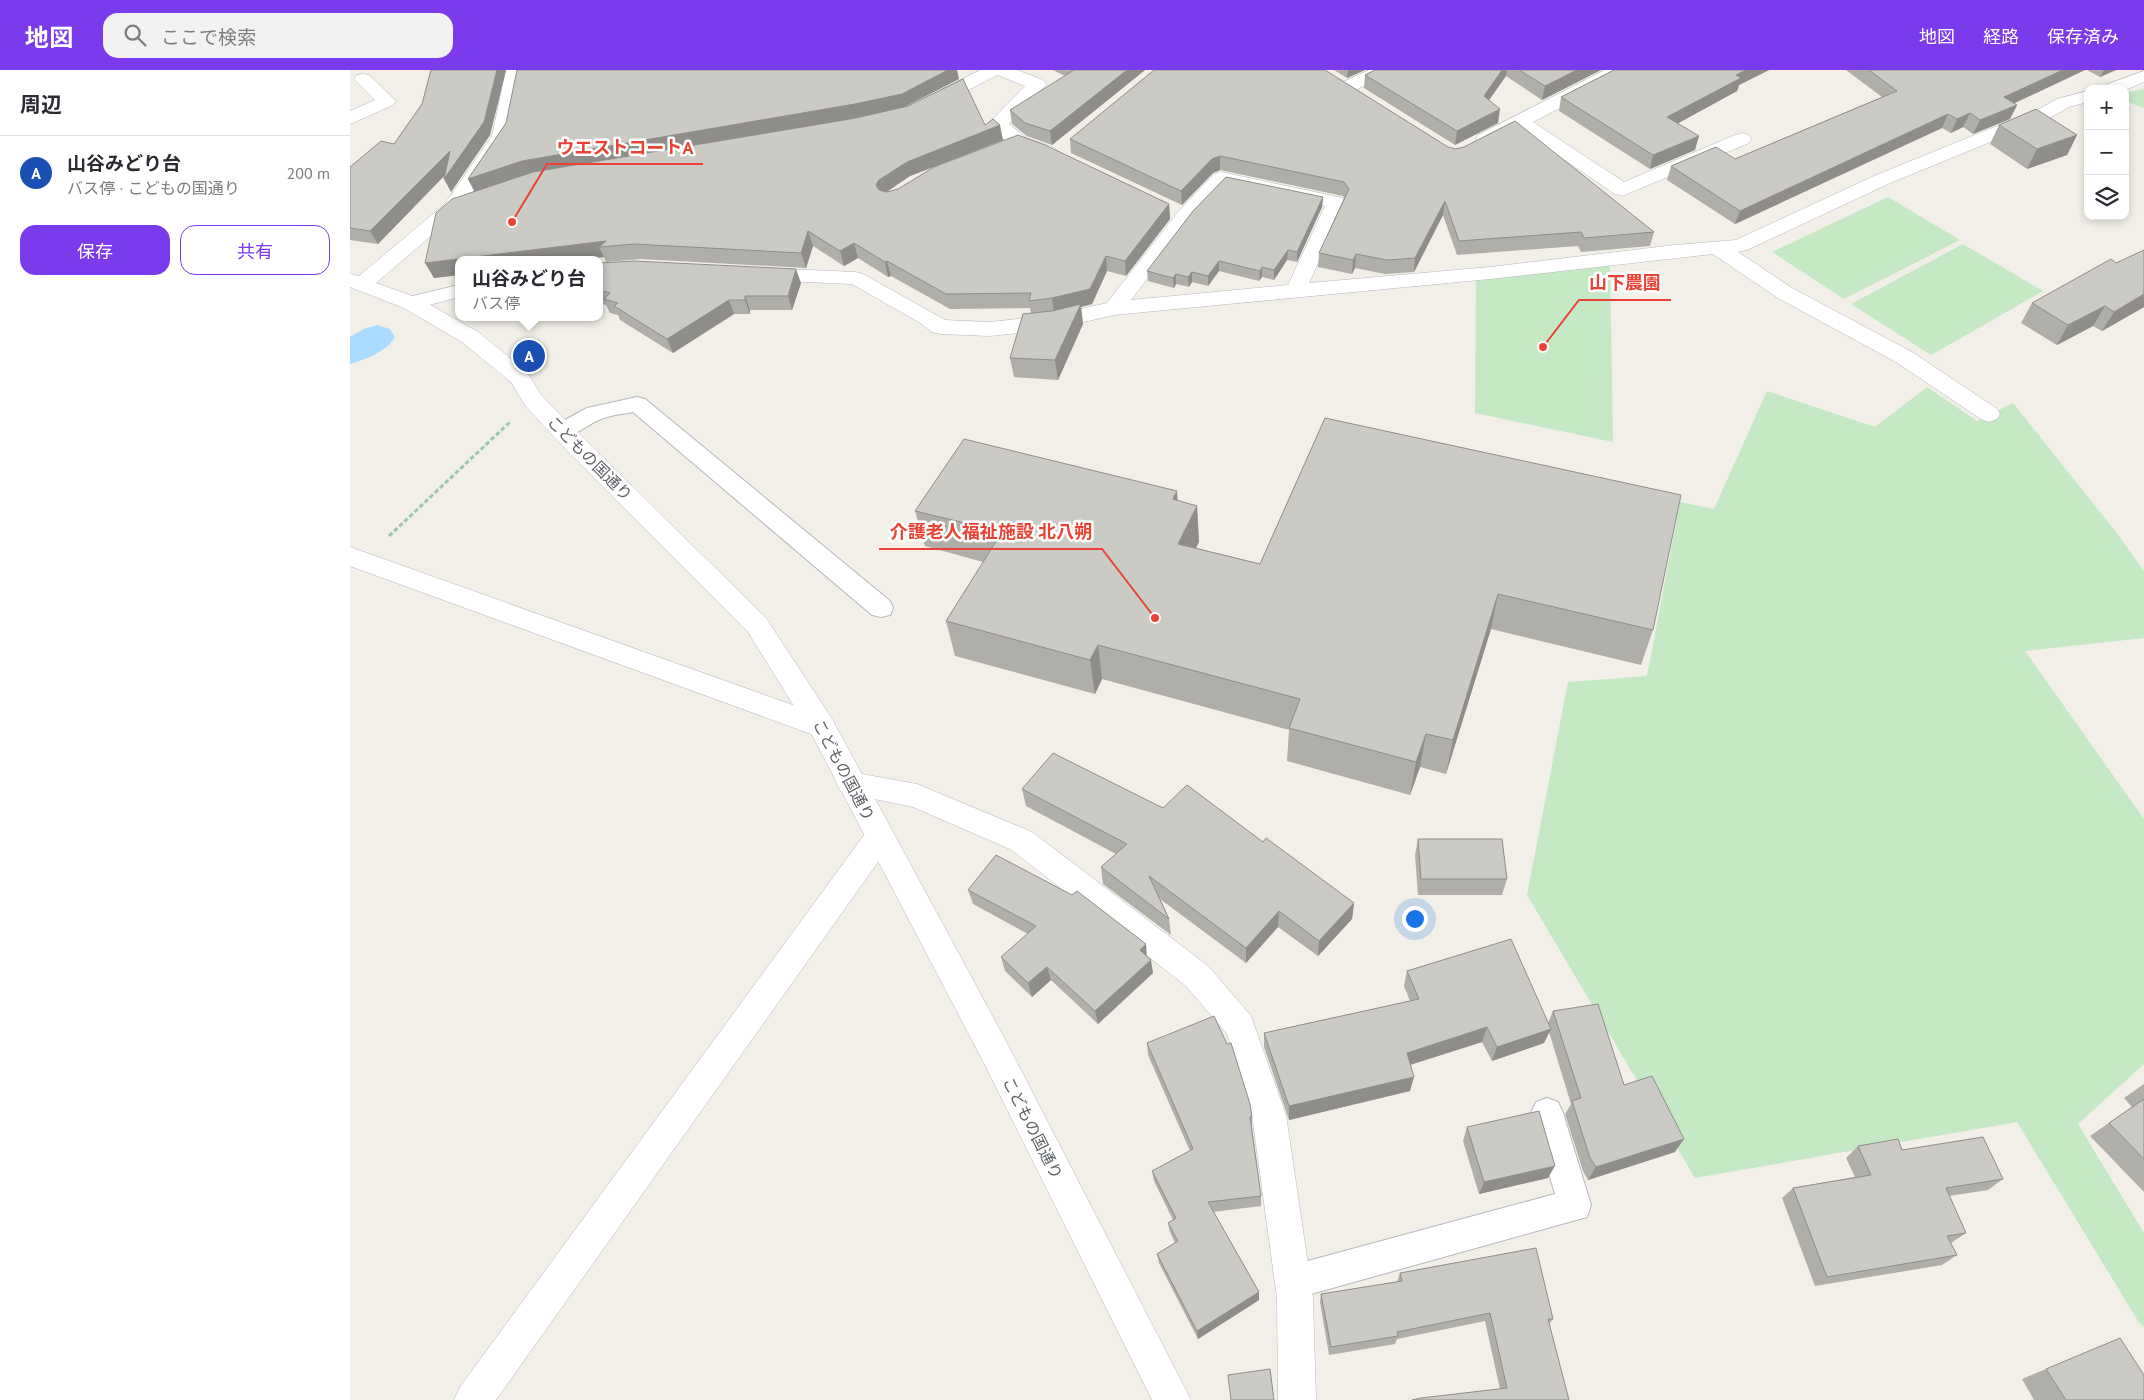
<!DOCTYPE html>
<html lang="ja">
<head>
<meta charset="utf-8">
<style>
	:root { --surface:#fff; --page:#f2f2f3; --text:#2b2b33; --muted:#7c7c81; --line:#e1e1e2; --accent:#7c3aed }
	body { margin:0; font-family:"PT Sans","Noto Sans JP",sans-serif; background:var(--page); color:var(--text) }
	.controls { position:absolute; right:15px; top:15px; display:grid; overflow:hidden; border-radius:10px; box-shadow:0 2px 8px #0003 }
	.controls button { width:45px; height:45px; display:grid; place-items:center; padding:0; border:0; border-bottom:1px solid var(--line); background:var(--surface); color:var(--text); font:25px sans-serif }
	.you { position:absolute; left:1064px; top:848px; width:18px; height:18px; margin:-12px; border:4px solid #fff; border-radius:50%; background:#1a73e8; box-shadow:0 0 0 8px #1a73e833 }
	.badge { display:grid; place-items:center; width:32px; height:32px; border-radius:50%; background:var(--accent); color:#fff; font-size:16px; font-weight:700 }
	.pin { position:absolute; translate:-50% -50%; border:2px solid #fff; box-shadow:0 1px 5px #0006 }
	.popup { position:absolute; left:105px; top:186px; width:148px; height:65px; box-sizing:border-box; display:grid; place-content:center; border-radius:10px; background:var(--surface); filter:drop-shadow(0 1px 4px #0005); font-size:16px; white-space:nowrap; color:var(--muted) }
	.popup b { font-size:19px; color:var(--text) }
	.popup::after { content:''; position:absolute; left:50%; top:100%; margin-left:-10px; border:10px solid transparent; border-top-color:var(--surface) }
	.list { margin:0; padding:0; list-style:none }
	h2 { display:flex; justify-content:space-between; align-items:center; height:65px; margin:0; padding:0 20px; font-size:21px }
	h2 small { font-size:16px; font-weight:400; color:var(--muted) }
	.list li { display:grid; grid-template-columns:32px 1fr auto; gap:15px; align-items:center; box-sizing:border-box; height:75px; padding:0 20px; border-top:1px solid var(--line) }
	.list b { display:block; font-size:19px; white-space:nowrap }
	.list p { margin:0; font-size:16px; white-space:nowrap; color:var(--muted) }
	.list em { font-size:16px; font-style:normal; color:var(--muted) }
	.actions { display:flex; gap:10px; padding:15px 20px }
	.actions a { flex:1; padding:11px 0; border:1px solid var(--accent); border-radius:15px; text-align:center; font-size:18px; color:var(--accent) }
	.actions .main { background:var(--accent); color:#fff }
	.icon { flex:none; width:28px; height:28px; fill:none; stroke:currentColor; stroke-width:2; stroke-linecap:round; stroke-linejoin:round }
	.map { position:relative; flex:none; width:1794px; height:1330px; overflow:hidden }
	header { display:flex; align-items:center; gap:30px; box-sizing:border-box; height:70px; padding:0 25px; background:var(--accent); color:#fff }
	header strong { font-size:24px }
	nav { display:flex; gap:28px; margin-inline-start:auto; font-size:18px }
	.search { width:350px; height:45px; background:var(--page); display:flex; align-items:center; gap:12px; box-sizing:border-box; padding:0 18px; border-radius:15px; color:var(--muted); font-size:19px }
	main { display:flex }
	aside { flex:1; background:var(--surface) }
	.map>svg:first-child { display:block }
	.green { fill:#c5e8c5 }
	.lines { fill:none; stroke-linecap:round; stroke-linejoin:round }
	.canal { fill:#aadaff; fill-rule:evenodd }
	.lane-casing { stroke:#b5b8bc; stroke-width:2 }
	.street-casing { stroke:#b5b8bc; stroke-width:1 }
	.secondary-casing { stroke:#b6babf; stroke-width:1 }
	.path { stroke:#9cc7a9; stroke-width:3; stroke-dasharray:4.5 2.5; stroke-linecap:butt }
	.lane { fill:#fff; fill-rule:evenodd }
	.street { fill:#fff; fill-rule:evenodd }
	.secondary { fill:#fff; fill-rule:evenodd }
	.wall { fill:#afaea9 }
	.shaded-wall { fill:#8f8d8a }
	.building { fill:#cccac5; stroke:#8f8d8a }
	.labels { text-anchor:middle; stroke-width:5; stroke-linejoin:round; paint-order:stroke }
	.street-label { font-size:16px; fill:#5f6368; stroke:#fff }
	.leader { fill:none; stroke:#ea4335; stroke-width:2 }
	.callout-dot { fill:#ea4335; stroke:#fff; stroke-width:2 }
	.callout-label { font-size:18px; text-anchor:middle; font-weight:bold; fill:#ea4335; stroke:#fff; stroke-width:5; stroke-linejoin:round; paint-order:stroke }
</style>
</head>
<body>
<header>
<strong>地図</strong>
<div class="search"><svg class="icon" aria-label="search" viewBox="0 0 24 24"><circle cx="10" cy="10" r="6"/><path d="M15 15l6 6"/></svg>ここで検索</div>
<nav><a>地図</a><a>経路</a><a>保存済み</a></nav>
</header>
<main>
<aside>
<h2>周辺<small></small></h2>
<ul class="list">
<li><span class="badge" style="background:#1a4fb4">A</span><div><b>山谷みどり台</b><p>バス停 · こどもの国通り</p></div><em>200 m</em></li>
</ul>
<div class="actions"><a class="main">保存</a><a>共有</a></div>
</aside>
<div class="map">
<svg width="1794" height="1330" viewBox="0 0 1794 1330">
	<rect width="100%" height="100%" fill="#f1efe8"/>
	<!-- green -->
	<g class="green">
		<path d="M1794,19V38L1775,31V23Z"/>
		<path d="M1538,127L1610,170L1494,229L1422,182Z"/>
		<path d="M1613,174L1693,221L1581,285L1501,234Z"/>
		<path d="M1260,194L1263,372L1125,343L1126,211Z"/>
		<path d="M1577,317L1627,351L1663,333L1766,462L1794,501V568L1675,581L1794,749V994L1728,1054L1794,1163V1257L1788,1251L1667,1052L1345,1108L1177,825L1218,612L1297,606L1330,432L1364,439L1417,321L1525,357Z"/>
	</g>
	<g class="lines">
		<!-- canal -->
		<path class="canal" d="M27,255L40,259L45,267C36,282 16,289 0,294V267L14,259Z"/>
		<!-- lane casing -->
		<g class="lane-casing">
			<g id="lane">
				<path d="M287,327L295,329L540,531L543,538L540,545L531,547L522,545L283,342C273,344 261,345 251,349C235,355 222,371 204,366L201,361L204,356L237,338Z"/>
				<path d="M1197,1028L1208,1032L1213,1043L1241,1135L1237,1147L943,1229L931,1224L926,1212L931,1200L943,1195L1205,1124L1181,1043L1186,1032Z"/>
			</g>
		</g>
		<!-- street casing -->
		<g class="street-casing">
			<g id="street">
				<path d="M156,0H174L160,66L109,142L102,144L95,142L92,138L142,66Z"/>
				<path d="M642,0H667L693,10L696,14L693,18L659,54L676,68L705,78L707,82L705,86C685,91 650,71 639,55L641,51L675,16L645,4Z"/>
				<path d="M1019,0H1042L1039,4L1003,21L997,22L991,21L988,17L991,13Z"/>
				<path d="M1255,0H1278L1275,4L1183,52L1274,112L1385,65L1392,63L1399,65L1401,69L1399,73L1272,126L1265,124L1169,59L1142,73L1135,75L1128,73L1126,69L1128,65Z"/>
				<path d="M1794,1V12L1775,20L1752,19L1755,15Z"/>
				<path d="M13,4L19,5L46,31L43,35L0,54V41L25,30L4,9L7,5Z"/>
				<path d="M1738,21V32L1719,37L1701,47L1538,114L1397,180L1388,182L1442,218L1562,282L1647,339L1650,344L1647,349L1639,352L1631,349L1546,292L1428,228L1363,184L1140,209L764,245L704,259L640,266L590,264L582,262L572,254L502,214L412,210L405,208L402,204L405,200L412,198L506,202L513,204L595,250L640,252L704,245L757,233L828,142L864,104L871,102L993,128L996,132L959,213L1140,197L1325,175L1386,170L1524,106L1689,39L1707,29ZM875,115L975,136L938,215L781,230L842,150Z"/>
				<path d="M109,215V227L61,240L54,238L50,233L54,228Z"/>
				<path d="M0,477L482,649L486,657L482,665L472,668L0,496Z"/>
				<path d="M501,702L567,714L682,762L858,896L901,946L936,1045L963,1228L966,1330H928L927,1228L902,1045L877,964L836,916L662,780L563,737L491,722L487,714L491,706Z"/>
				<path d="M530,754L540,757L544,766L540,775L146,1330H104L110,1317L520,757Z"/>
			</g>
		</g>
		<!-- secondary casing -->
		<g class="secondary-casing">
			<g id="secondary">
				<path d="M630,0H652L649,4L588,36L582,37L576,36L573,32L576,28Z"/>
				<path d="M114,128L121,130L124,134L121,138L109,142L26,213L68,228L128,262L177,302L191,325L220,355L416,548L482,649L657,973L841,1330H802L635,995L462,665L398,562L204,367L175,335L161,312L112,272L54,238L0,217V204L9,206L95,134Z"/>
			</g>
		</g>
		<!-- path -->
		<path class="path" d="M39,466L160,352"/>
		<!-- lane -->
		<use href="#lane" class="lane"/>
		<!-- street -->
		<use href="#street" class="street"/>
		<!-- secondary -->
		<use href="#secondary" class="secondary"/>
	</g>
	<!-- wall -->
	<g class="wall">
		<path d="M81,0H156L140,65L101,122L94,106L28,174L0,170V97L44,74L72,34Z"/>
		<path d="M703,0H795L702,75L677,66L662,54L660,40L715,6Z"/>
		<path d="M984,0H1015L997,8Z"/>
		<path d="M1025,0H1251L1192,30L1156,6L1139,30L1148,53L1105,75L1014,18L1015,5Z"/>
		<path d="M1264,0H1419L1389,15L1387,21L1328,53L1345,80L1300,99L1209,41L1211,27Z"/>
		<path d="M1496,0H1735L1664,33L1667,35L1660,49L1623,64L1613,57L1601,63L1592,58L1385,154L1317,110L1321,96L1385,89L1532,27Z"/>
		<path d="M1737,0H1766L1750,7Z"/>
		<path d="M609,9L555,37L635,55L653,70L560,106L538,121L819,134L820,149L776,206L757,201L742,234L731,237L733,254L708,310L664,307L660,288L681,243L680,238L600,239L541,206L538,207L508,188L494,196L463,176L456,198L290,189L256,192L254,187L236,189L109,190V205L84,208L124,121L118,109L156,53Z"/>
		<path d="M1649,55L1727,65L1717,85L1677,99L1640,74Z"/>
		<path d="M720,69L1098,77L1304,162L1300,176L1231,182L1228,176L1107,185L1093,145L1064,202L1035,204L1005,198L1002,204L968,197L969,183L994,128L993,126L870,100L863,103L832,135L721,83Z"/>
		<path d="M973,127L972,137L947,192L937,190L924,210L912,207L909,211L869,201L858,216L842,212L839,217L826,214L824,218L798,211L797,201Z"/>
		<path d="M1794,180V237L1752,261L1743,256L1707,275L1671,253L1682,233Z"/>
		<path d="M249,193L451,213L442,240H400V244H384L323,283L270,250L268,245L260,243L256,235L249,233Z"/>
		<path d="M975,348L1303,560L1291,595L1141,559L1096,704L1070,697L1060,725L937,691L939,660L752,609L745,624L605,586L596,551L633,492L575,476L565,441L828,431L847,436L849,472L846,478L910,494Z"/>
		<path d="M672,719L813,738L913,772L1004,833L1002,849L968,886L928,857L896,893L810,829L819,849L821,865L753,814L751,797L766,784L676,736Z"/>
		<path d="M1068,769L1157,809L1152,825H1068L1065,785Z"/>
		<path d="M618,820L797,886L803,903L748,954L701,910L682,927L655,901L651,887L678,864L623,834Z"/>
		<path d="M1057,901L1198,953L1203,941L1274,1015L1325,1082L1238,1110L1233,1101L1215,1044L1221,1034L1199,962L1194,973L1142,991L1132,972L1060,995V1021L939,1050L914,977V963L1060,931L1054,916Z"/>
		<path d="M797,973L902,1047V1058L911,1126V1136L863,1142L909,1222V1230L848,1269L809,1193L807,1184L825,1173L820,1162L818,1153L823,1150L804,1111L802,1101L840,1081L798,985Z"/>
		<path d="M1794,1014V1122L1740,1066L1782,1037L1774,1028Z"/>
		<path d="M1117,1057L1198,1108L1129,1124L1113,1071Z"/>
		<path d="M1508,1076L1552,1080L1653,1109L1638,1120L1599,1126L1616,1163L1601,1173L1607,1185L1592,1195L1465,1216L1432,1128L1443,1118L1505,1107L1496,1088Z"/>
		<path d="M1050,1203L1203,1249L1199,1254L1219,1330L1150,1319L1135,1251L1047,1269L1045,1274L979,1285L970,1232L971,1224L1047,1212Z"/>
		<path d="M1696,1299L1794,1330H1684L1672,1309Z"/>
	</g>
	<!-- shaded-wall -->
	<g class="shaded-wall">
		<path d="M147,0H156L140,65L101,122L94,109L99,101L28,174L20,161L100,81Z"/>
		<path d="M598,0H607L609,9L554,37L509,47L125,122L118,109L172,91Z"/>
		<path d="M777,0H795L702,75L700,61Z"/>
		<path d="M998,0H1015L997,8Z"/>
		<path d="M1152,0H1157L1156,6L1132,40L1134,26Z"/>
		<path d="M1227,0H1251L1192,30L1195,16Z"/>
		<path d="M1396,0H1419L1389,15L1387,21L1314,61L1317,47L1386,5Z"/>
		<path d="M1713,0H1735L1648,41L1654,27Z"/>
		<path d="M1754,0H1766L1750,7Z"/>
		<path d="M1667,35L1660,49L1623,64L1630,50Z"/>
		<path d="M1150,39L1148,53L1105,75L1107,61Z"/>
		<path d="M1620,43L1613,57L1601,63L1607,49Z"/>
		<path d="M1598,44L1592,58L1385,154L1390,141Z"/>
		<path d="M650,55L653,70L560,106L532,125L526,115L529,110L557,92Z"/>
		<path d="M1727,65L1717,85L1677,99L1687,79Z"/>
		<path d="M1349,66L1345,80L1300,99L1303,85Z"/>
		<path d="M870,86V100L863,103L832,135L831,121L862,89Z"/>
		<path d="M973,127L972,137L947,192V182Z"/>
		<path d="M1095,131L1093,145L1064,202L1065,188Z"/>
		<path d="M819,134L820,149L776,206L775,191Z"/>
		<path d="M458,161L463,176L456,198L451,183Z"/>
		<path d="M256,171L249,177L254,187L242,188L243,190H241V189L231,190H109V205L84,208L75,193Z"/>
		<path d="M504,173L508,188L494,196L490,181Z"/>
		<path d="M938,180L937,190L924,210V200Z"/>
		<path d="M1006,184L1005,198L1002,204L1003,190Z"/>
		<path d="M756,186L757,201L742,234L731,237L733,254L708,310L705,290L704,243L702,228Z"/>
		<path d="M537,191L541,206L538,207L535,192Z"/>
		<path d="M869,191V201L858,216V206Z"/>
		<path d="M912,197V207L909,211L910,201Z"/>
		<path d="M446,199L451,213L442,240L438,226Z"/>
		<path d="M842,202V212L839,217L838,207Z"/>
		<path d="M826,204V214L824,218L823,208Z"/>
		<path d="M1794,224V237L1752,261L1764,242Z"/>
		<path d="M395,226L400,240V244L395,230Z"/>
		<path d="M379,230L384,244L323,283L317,269Z"/>
		<path d="M1755,236L1743,256L1707,275L1718,255Z"/>
		<path d="M827,421L829,457L823,429Z"/>
		<path d="M847,436L849,472L830,509L828,474Z"/>
		<path d="M1148,524L1141,559L1096,704L1103,670Z"/>
		<path d="M748,575L752,609L745,624L740,590Z"/>
		<path d="M1076,664L1070,697L1060,725L1066,692Z"/>
		<path d="M1004,833L1002,849L968,886L969,871Z"/>
		<path d="M929,841L928,857L896,893V878Z"/>
		<path d="M796,874L797,888L790,880Z"/>
		<path d="M801,890L803,903L748,954L745,941Z"/>
		<path d="M697,897L701,910L682,927L678,913Z"/>
		<path d="M1137,957L1132,972L1053,997L1057,983Z"/>
		<path d="M1201,959L1194,973L1142,991L1147,977Z"/>
		<path d="M1064,1007L1060,1021L939,1050V1036Z"/>
		<path d="M1334,1069L1325,1082L1238,1110L1246,1097Z"/>
		<path d="M1205,1096L1198,1108L1129,1124L1134,1112Z"/>
		<path d="M909,1222V1230L848,1269L847,1261Z"/>
	</g>
	<!-- building -->
	<g class="building">
		<path d="M81,0H147L134,52L94,109L100,81L20,161L0,158V97L31,71L44,74L72,34Z"/>
		<path d="M167,0H598L552,24L505,34L172,91L118,109L156,53Z"/>
		<path d="M724,0H777L700,61L675,53L660,40Z"/>
		<path d="M804,0H975L1098,77L1106,79L1114,77L1165,51L1304,162L1234,168L1231,162L1109,171L1095,131L1065,188L1037,190L1006,184L1003,190L969,183L999,119L994,112L870,86L862,89L831,121L720,69Z"/>
		<path d="M1025,0H1152L1134,26L1150,39L1107,61L1015,5Z"/>
		<path d="M1169,0H1227L1195,16Z"/>
		<path d="M1264,0H1396L1386,5L1391,8L1317,47L1349,66L1303,85L1211,27Z"/>
		<path d="M1519,0H1713L1654,27L1667,35L1630,50L1620,43L1607,49L1598,44L1390,141L1321,96L1366,77L1385,89L1547,21Z"/>
		<path d="M613,9L635,55L643,49L650,55L557,92L529,110L526,115L529,120L537,122L548,119L584,97L668,65L695,75L819,134L775,191L756,186L740,219L702,228L679,231L681,223L596,224L537,191L535,192L504,173L490,181L458,161L451,183L284,174L249,177L256,171L75,193L86,143L102,129L183,102L506,48L558,36Z"/>
		<path d="M1686,39L1727,65L1687,79L1649,55Z"/>
		<path d="M876,107L973,127L947,182L938,180L924,200L912,197L910,201L869,191L858,206L842,202L838,207L826,204L823,208L797,201L843,141Z"/>
		<path d="M1794,180V224L1764,242L1755,236L1718,255L1682,233L1761,189L1766,193Z"/>
		<path d="M241,185V190H236Z"/>
		<path d="M284,191L446,199L438,226H395V230H379L317,269L264,236L268,233L254,229L260,223L249,220V193Z"/>
		<path d="M731,234L705,290L660,288L673,244L702,241Z"/>
		<path d="M975,348L1331,425L1303,560L1148,524L1103,670L1076,664L1066,692L939,658L950,629L748,575L740,590L596,551L652,462L565,441L614,369L827,421L823,429L847,436L828,474L910,494Z"/>
		<path d="M703,683L813,738L837,715L913,772L916,768L1004,833L969,871L929,841L896,878L799,806L819,849L751,797L777,774L672,719Z"/>
		<path d="M1068,769H1152L1157,809H1071Z"/>
		<path d="M646,785L722,825L727,821L796,874L790,880L801,890L745,941L697,897L678,913L651,887L686,856L618,820Z"/>
		<path d="M1161,869L1201,959L1147,977L1137,957L1057,983L1064,1007L939,1036L914,963L1069,929L1057,901Z"/>
		<path d="M1248,934L1274,1015L1302,1006L1334,1069L1246,1097L1240,1088L1222,1031L1231,1028L1203,941Z"/>
		<path d="M864,946L877,974L881,973L900,1034L902,1047H900L911,1126L858,1132L909,1222L847,1261L807,1184L828,1171L818,1153L826,1148L802,1101L843,1079L797,973Z"/>
		<path d="M1794,1029V1089L1759,1053Z"/>
		<path d="M1189,1041L1205,1096L1134,1112L1117,1057Z"/>
		<path d="M1633,1067L1653,1109L1596,1118L1616,1163L1597,1166L1607,1185L1477,1207L1443,1118L1521,1105L1508,1076L1548,1069L1552,1080Z"/>
		<path d="M1186,1178L1203,1249H1198L1219,1330H1062L1071,1328L1157,1318L1140,1243L1047,1262L1048,1266L981,1277L971,1224L1052,1211L1050,1203Z"/>
		<path d="M1770,1268L1794,1305V1330H1716L1696,1299Z"/>
		<path d="M920,1299L924,1330H881L878,1305Z"/>
	</g>
	<g class="labels">
		<!-- street labels -->
		<g class="street-label">
			<text transform="translate(240 388) rotate(45)" y="6">こどもの国通り</text>
			<text transform="translate(494 700) rotate(62)" y="6">こどもの国通り</text>
			<text transform="translate(683 1058) rotate(63)" y="6">こどもの国通り</text>
		</g>
	</g>
	<!-- callouts -->
	<path class="leader" d="M162 152L197 94H353M1193 277L1229 230H1321M805 548L752 479H529"/>
	<g class="callout-dot">
		<circle cx="162" cy="152" r="5"/>
		<circle cx="1193" cy="277" r="5"/>
		<circle cx="805" cy="548" r="5"/>
	</g>
	<g class="callout-label">
		<text x="275" y="84">ウエストコートA</text>
		<text x="1275" y="219">山下農園</text>
		<text x="641" y="468">介護老人福祉施設 北八朔</text>
	</g>
</svg>
<div class="controls">
<button>+</button>
<button>−</button>
<button><svg class="icon" aria-label="layers" viewBox="0 0 24 24"><path d="M12 4l9 5-9 5-9-5zM3 14l9 5 9-5"/></svg></button>
</div>
<div class="you"></div>
<div class="pin badge" style="left:179px;top:286px;background:#1a4fb4">A</div>
<div class="popup"><b>山谷みどり台</b>バス停</div>
</div>
</main>
</body>
</html>
